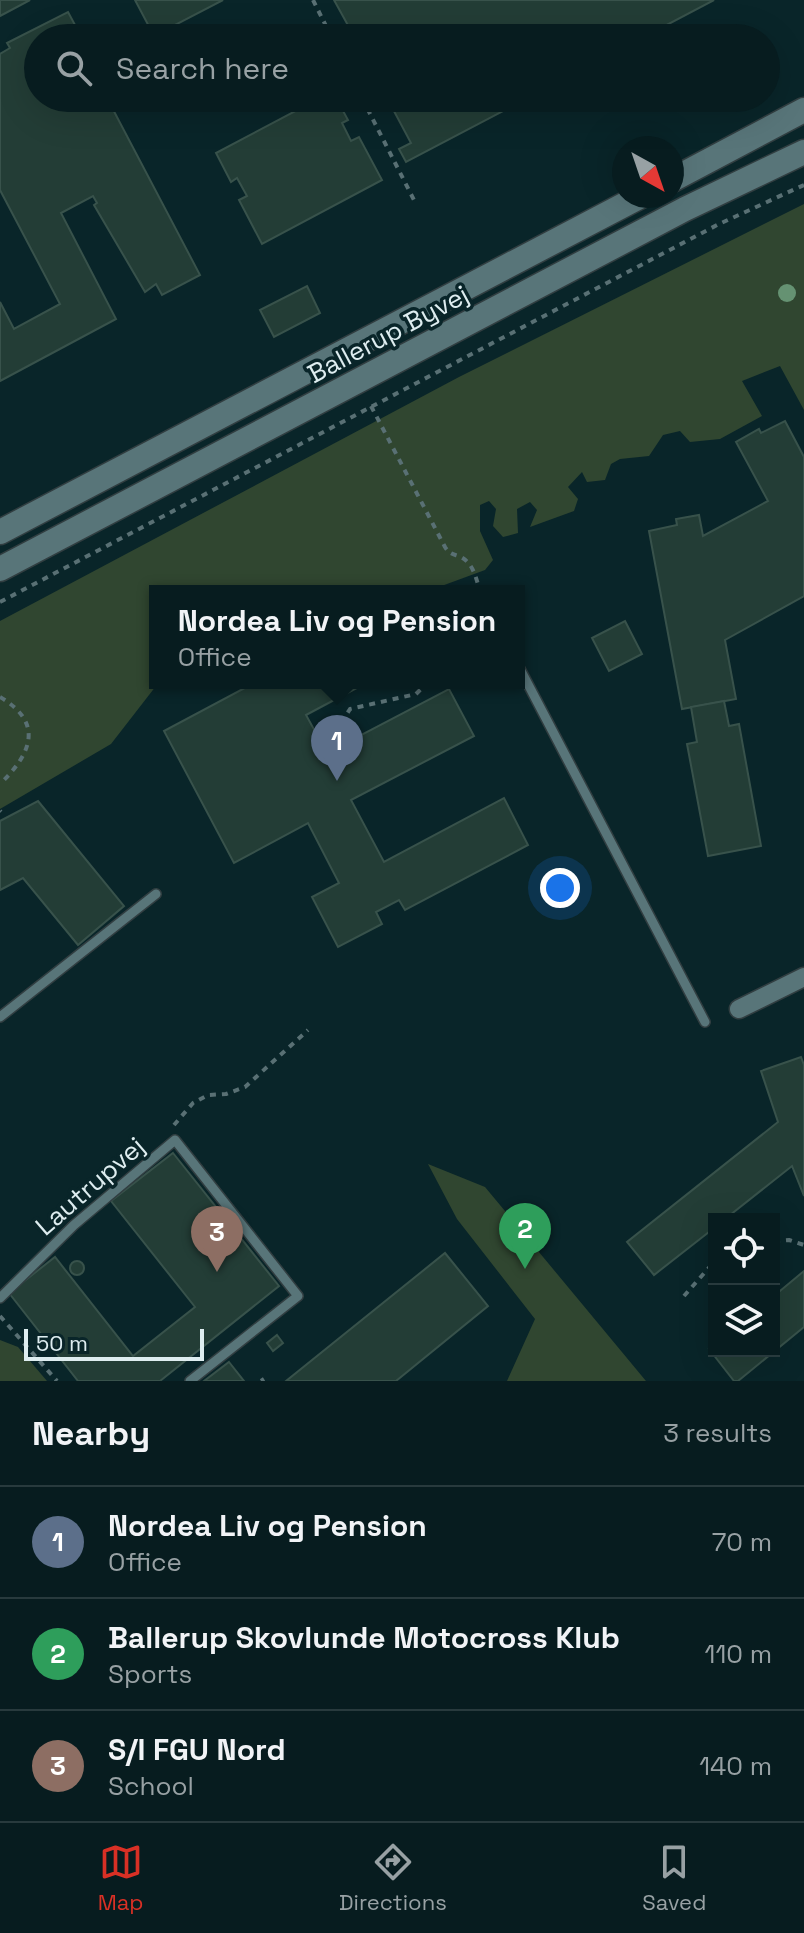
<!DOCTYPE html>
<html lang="en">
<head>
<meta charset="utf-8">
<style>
	:root { --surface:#071c1f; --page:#15292c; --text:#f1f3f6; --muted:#98a1a4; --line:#283a3d; --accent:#d93025 }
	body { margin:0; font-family:"Space Grotesk",sans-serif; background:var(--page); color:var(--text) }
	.controls { position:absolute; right:24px; bottom:24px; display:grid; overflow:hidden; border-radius:0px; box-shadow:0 8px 32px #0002 }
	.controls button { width:72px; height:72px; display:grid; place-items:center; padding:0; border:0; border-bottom:2px solid var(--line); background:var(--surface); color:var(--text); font:40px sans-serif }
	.compass { position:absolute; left:612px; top:136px; width:72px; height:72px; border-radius:50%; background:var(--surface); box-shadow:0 8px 32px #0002; rotate:140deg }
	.scale { position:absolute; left:24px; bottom:20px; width:180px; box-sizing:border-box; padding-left:8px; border:4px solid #deedf0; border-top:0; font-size:22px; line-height:28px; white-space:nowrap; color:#deedf0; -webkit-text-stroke:6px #092529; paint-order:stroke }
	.you { position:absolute; left:560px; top:888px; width:28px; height:28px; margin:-20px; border:6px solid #fff; border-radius:50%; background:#1a73e8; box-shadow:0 0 0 12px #1a73e833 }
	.badge { display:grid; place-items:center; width:52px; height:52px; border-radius:50%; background:var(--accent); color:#fff; font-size:26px; font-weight:700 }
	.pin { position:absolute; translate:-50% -66px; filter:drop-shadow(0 2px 4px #0008) }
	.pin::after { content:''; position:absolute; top:42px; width:28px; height:24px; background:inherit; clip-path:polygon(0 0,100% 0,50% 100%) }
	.popup { position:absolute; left:149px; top:585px; width:376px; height:104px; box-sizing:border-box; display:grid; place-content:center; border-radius:0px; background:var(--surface); filter:drop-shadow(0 2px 6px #0005); font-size:26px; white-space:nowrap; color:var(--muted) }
	.popup b { font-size:30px; color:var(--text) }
	.popup::after { content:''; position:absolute; left:50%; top:100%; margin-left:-16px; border:16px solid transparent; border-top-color:var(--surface) }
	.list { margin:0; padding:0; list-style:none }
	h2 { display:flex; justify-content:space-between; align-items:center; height:104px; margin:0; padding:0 32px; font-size:34px }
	h2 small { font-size:26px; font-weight:400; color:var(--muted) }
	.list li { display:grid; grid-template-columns:52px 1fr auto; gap:24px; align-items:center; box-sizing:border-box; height:112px; padding:0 32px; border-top:2px solid var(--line) }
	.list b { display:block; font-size:30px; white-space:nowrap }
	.list p { margin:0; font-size:26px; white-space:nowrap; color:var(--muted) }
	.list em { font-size:26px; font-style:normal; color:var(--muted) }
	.icon { flex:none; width:44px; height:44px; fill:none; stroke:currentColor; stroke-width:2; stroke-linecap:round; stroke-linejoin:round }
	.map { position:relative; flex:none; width:804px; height:1381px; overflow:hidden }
	.search { position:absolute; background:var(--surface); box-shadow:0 8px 32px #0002; left:24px; right:24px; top:24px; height:88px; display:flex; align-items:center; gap:20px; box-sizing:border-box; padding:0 28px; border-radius:44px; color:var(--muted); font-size:30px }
	.sheet { height:440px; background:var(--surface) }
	nav { display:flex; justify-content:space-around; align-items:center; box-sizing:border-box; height:112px; border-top:2px solid var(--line); background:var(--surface); font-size:22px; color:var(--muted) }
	nav a { display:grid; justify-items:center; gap:4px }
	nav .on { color:var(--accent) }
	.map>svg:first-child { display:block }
	.green { fill:#304630 }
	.building { fill:#233d36; stroke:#38524b; stroke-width:2 }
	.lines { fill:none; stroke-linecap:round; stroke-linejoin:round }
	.lane-casing { stroke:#313e41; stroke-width:12 }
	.street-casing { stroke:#313e41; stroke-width:21 }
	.secondary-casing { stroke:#313e41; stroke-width:27 }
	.path { stroke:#597074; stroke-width:4; stroke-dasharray:6 6; stroke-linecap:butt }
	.lane { stroke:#587579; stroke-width:9 }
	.street { stroke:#587579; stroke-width:18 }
	.secondary { stroke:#587579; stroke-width:24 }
	.tree { fill:#659272 }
	.labels { text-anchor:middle; stroke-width:7; stroke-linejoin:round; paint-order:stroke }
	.street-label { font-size:26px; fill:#deedf0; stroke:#092529 }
</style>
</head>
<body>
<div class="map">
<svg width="804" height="1381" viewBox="0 0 804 1381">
	<rect width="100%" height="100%" fill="#092529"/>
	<!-- green -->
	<g class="green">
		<path d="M804,204V410L780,366L742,381L762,416L720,439L690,442L680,431L663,435L649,456L620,459L611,464L605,480L587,482L582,472L568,487L578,499L574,511L530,527L537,510L530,502L517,509L518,533L503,537L493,526L496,509L489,501L480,505V531L493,560L485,570L428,591H155V683H164L156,686L111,744L0,809V621L459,377Z"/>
		<path d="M428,1164L485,1187L646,1381H507L535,1319L457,1219Z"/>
		<path d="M0,1340L18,1347L47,1381H0Z"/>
	</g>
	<!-- building -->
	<g class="building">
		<path d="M0,0H30L0,16Z"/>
		<path d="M135,0H223L154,36Z"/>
		<path d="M334,0H714L642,38H355Z"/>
		<path d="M68,12L82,38H38V98H107L200,275L162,295L156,284L145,292L94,205L97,203L93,196L61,213L116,319L0,381V302L14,329L60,304L0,190V54L10,48L7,43Z"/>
		<path d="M320,98H336L348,120L342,123L351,141L359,137L382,180L262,244L239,200L247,196L237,178L231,182L216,153Z"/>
		<path d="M387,98H528L406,162L399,149L411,143Z"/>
		<path d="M307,286L320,313L274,337L260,310Z"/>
		<path d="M785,421L804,457V596L725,640L736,699L682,709L649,531L677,525L676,519L699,515L703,536L768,501L736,442L759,429L761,433Z"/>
		<path d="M625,621L642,654L609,671L592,638Z"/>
		<path d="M254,683H366L306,715L327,753L449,689L474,736L351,800L384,862L504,798L528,845L405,910L399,900L376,912L382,924L338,947L312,897L339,883L308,823L234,863L164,731Z"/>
		<path d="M724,701L729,726L739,724L761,846L708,856L687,744L697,742L691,707Z"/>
		<path d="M38,801L124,906L78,945L23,878L0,890V821Z"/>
		<path d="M801,1057L804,1065V1196L792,1166L725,1219H714V1228L654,1275L627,1242L778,1122L761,1071Z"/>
		<path d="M173,1153L279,1286L160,1381H78L9,1293L55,1257L133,1356L195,1307L111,1201Z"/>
		<path d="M445,1253L488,1306L396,1381H286Z"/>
		<circle cx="77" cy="1268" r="7"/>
		<path d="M804,1271V1327L738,1381H734L709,1349L714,1345V1351H774V1296Z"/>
		<path d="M277,1335L283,1343L273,1351L267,1343Z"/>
		<path d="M229,1362L244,1381H204Z"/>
	</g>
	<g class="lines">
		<!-- lane casing -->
		<g class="lane-casing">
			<g id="lane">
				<path d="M519,667L705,1022"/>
				<path d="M0,1017L156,894"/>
				<path d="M0,1298L74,1225L175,1140L298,1296L190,1381"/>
			</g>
		</g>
		<!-- street casing -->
		<g class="street-casing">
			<path id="street" d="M739,1009L804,977"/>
		</g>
		<!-- secondary casing -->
		<g class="secondary-casing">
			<g id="secondary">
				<path d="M672,180L804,110"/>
				<path d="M0,532L641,196"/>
				<path d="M0,569L685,209L804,152"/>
			</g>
		</g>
		<!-- path -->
		<g class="path">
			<path d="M313,0L332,38"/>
			<path d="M362,98L415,202"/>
			<path d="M371,406L445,547C450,555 454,554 461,557C474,564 476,579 480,591"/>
			<path d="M0,602L719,224L804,185"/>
			<path d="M0,697C44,723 32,753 0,784"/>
			<path d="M335,733L350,709L416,694L427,683"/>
			<path d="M0,811L1,812"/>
			<path d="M174,1125L193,1103L208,1095L226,1094L245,1087L308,1030"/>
			<path d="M774,1241L789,1240L804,1245"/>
			<path d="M684,1296L714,1262"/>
			<path d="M0,1316L57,1381"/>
			<path d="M261,1381L264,1379"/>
		</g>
		<!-- lane -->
		<use href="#lane" class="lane"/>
		<!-- street -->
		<use href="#street" class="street"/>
		<!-- secondary -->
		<use href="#secondary" class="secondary"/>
	</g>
	<!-- trees -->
	<circle class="tree" cx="787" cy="293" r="9"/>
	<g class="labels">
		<!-- street labels -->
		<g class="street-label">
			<text transform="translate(388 334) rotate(-28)" y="9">Ballerup Byvej</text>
			<text transform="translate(90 1186) rotate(-41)" y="9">Lautrupvej</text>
		</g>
	</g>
</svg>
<div class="controls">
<button><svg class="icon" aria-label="locate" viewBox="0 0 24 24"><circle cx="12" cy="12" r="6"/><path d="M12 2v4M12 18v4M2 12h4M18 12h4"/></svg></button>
<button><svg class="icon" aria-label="layers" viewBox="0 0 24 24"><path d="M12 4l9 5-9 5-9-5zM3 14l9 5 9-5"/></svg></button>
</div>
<svg class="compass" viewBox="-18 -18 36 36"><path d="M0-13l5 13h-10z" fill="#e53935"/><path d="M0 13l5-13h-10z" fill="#98a1a4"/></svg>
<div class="scale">50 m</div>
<div class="you"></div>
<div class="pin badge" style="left:337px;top:781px;background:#5c6f8a">1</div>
<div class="popup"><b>Nordea Liv og Pension</b>Office</div>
<div class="pin badge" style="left:525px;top:1269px;background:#2e9e5b">2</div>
<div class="pin badge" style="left:217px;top:1272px;background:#8d6e63">3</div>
<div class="search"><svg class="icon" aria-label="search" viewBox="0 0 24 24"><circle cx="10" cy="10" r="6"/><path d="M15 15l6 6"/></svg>Search here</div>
</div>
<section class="sheet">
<h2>Nearby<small>3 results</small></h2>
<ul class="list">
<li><span class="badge" style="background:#5c6f8a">1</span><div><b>Nordea Liv og Pension</b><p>Office</p></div><em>70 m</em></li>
<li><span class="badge" style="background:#2e9e5b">2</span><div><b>Ballerup Skovlunde Motocross Klub</b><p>Sports</p></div><em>110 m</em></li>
<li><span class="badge" style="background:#8d6e63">3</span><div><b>S/I FGU Nord</b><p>School</p></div><em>140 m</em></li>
</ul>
</section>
<nav>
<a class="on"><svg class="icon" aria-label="map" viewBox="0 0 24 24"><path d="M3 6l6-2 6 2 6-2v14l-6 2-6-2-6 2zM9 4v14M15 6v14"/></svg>Map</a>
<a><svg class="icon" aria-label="directions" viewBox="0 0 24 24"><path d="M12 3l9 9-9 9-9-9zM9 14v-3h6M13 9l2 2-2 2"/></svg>Directions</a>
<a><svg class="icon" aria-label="saved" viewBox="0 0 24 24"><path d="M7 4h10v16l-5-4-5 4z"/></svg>Saved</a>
</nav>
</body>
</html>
